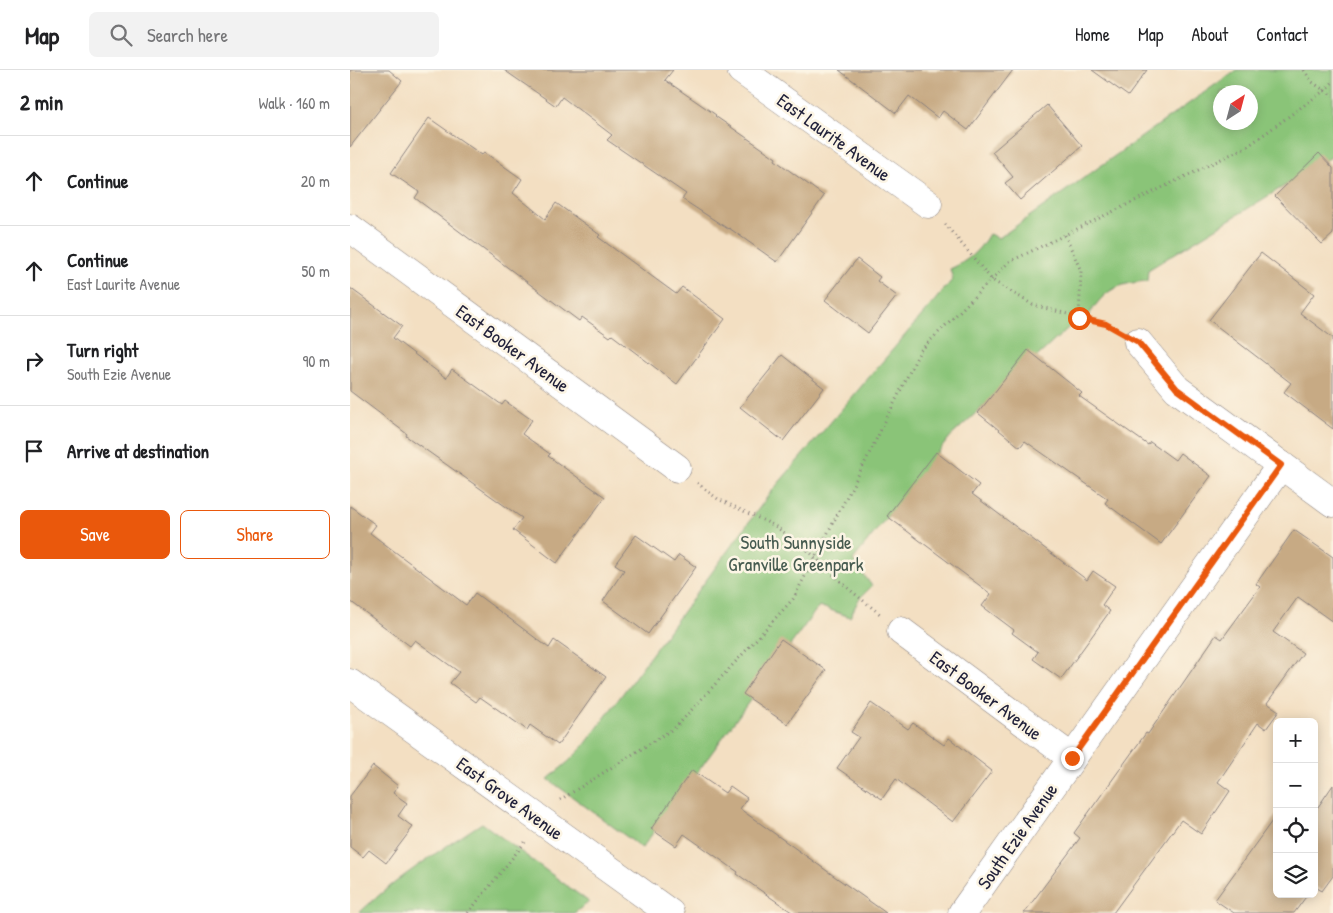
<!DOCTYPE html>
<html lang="en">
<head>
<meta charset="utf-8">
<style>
	:root { --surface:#fff; --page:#f2f2f2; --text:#202124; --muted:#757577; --line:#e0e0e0; --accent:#ea580c }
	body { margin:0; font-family:"Patrick Hand",sans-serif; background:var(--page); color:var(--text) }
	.controls { position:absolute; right:15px; bottom:15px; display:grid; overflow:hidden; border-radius:8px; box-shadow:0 2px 12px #0003 }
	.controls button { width:45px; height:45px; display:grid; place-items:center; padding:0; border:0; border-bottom:1px solid var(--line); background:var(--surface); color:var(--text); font:25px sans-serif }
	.compass { position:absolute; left:863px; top:15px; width:45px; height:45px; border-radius:50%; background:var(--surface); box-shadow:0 2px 12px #0003; rotate:36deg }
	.stop { position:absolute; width:15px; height:15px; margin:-11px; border:4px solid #ea580c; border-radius:50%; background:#fff }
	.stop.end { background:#ea580c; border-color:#fff; box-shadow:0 1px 5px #0008 }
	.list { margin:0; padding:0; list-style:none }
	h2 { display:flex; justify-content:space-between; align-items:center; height:65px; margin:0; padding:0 20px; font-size:21px }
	h2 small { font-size:16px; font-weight:400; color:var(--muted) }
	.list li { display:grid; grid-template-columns:32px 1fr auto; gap:15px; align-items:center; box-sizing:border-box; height:90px; padding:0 20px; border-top:1px solid var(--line) }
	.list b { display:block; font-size:19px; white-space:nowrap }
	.list p { margin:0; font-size:16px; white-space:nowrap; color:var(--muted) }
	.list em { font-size:16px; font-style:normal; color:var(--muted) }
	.actions { display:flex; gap:10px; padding:15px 20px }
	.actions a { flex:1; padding:11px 0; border:1px solid var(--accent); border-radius:8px; text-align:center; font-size:18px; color:var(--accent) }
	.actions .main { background:var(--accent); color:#fff }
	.icon { flex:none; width:28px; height:28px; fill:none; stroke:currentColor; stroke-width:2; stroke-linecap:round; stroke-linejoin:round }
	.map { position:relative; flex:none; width:983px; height:843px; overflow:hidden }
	header { display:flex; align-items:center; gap:30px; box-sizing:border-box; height:70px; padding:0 25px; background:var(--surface); border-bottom:1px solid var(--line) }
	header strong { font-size:24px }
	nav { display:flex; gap:28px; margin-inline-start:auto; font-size:18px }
	.search { width:350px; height:45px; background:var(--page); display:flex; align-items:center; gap:12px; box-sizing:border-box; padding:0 18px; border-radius:8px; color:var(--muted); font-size:19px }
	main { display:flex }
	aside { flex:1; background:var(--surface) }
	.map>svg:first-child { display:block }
	.green { fill:#8ac478; stroke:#56735a; fill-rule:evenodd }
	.building { fill:#c7aa84 }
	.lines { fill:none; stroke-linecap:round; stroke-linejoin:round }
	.street-casing { stroke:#8a807e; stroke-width:29 }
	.path { stroke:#8a807e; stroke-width:3; stroke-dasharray:1 4; stroke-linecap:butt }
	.street { stroke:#fff; stroke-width:28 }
	.route { stroke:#ea580c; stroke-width:6 }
	.labels { text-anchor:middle; stroke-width:5; stroke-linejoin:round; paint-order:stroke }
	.street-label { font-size:19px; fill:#22223b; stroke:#fcf5e5 }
	.park-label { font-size:19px; fill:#465b50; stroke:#fcf5e5 }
</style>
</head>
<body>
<header>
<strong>Map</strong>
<div class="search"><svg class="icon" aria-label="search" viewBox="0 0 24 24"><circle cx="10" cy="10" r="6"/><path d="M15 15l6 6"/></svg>Search here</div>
<nav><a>Home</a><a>Map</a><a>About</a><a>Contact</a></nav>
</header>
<main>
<aside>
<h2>2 min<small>Walk · 160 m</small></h2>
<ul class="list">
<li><svg class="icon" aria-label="ahead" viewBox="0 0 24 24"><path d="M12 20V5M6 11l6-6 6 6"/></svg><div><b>Continue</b></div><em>20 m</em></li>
<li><svg class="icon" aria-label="ahead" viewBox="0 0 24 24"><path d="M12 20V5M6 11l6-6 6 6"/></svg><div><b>Continue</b><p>East Laurite Avenue</p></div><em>50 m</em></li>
<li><svg class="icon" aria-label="right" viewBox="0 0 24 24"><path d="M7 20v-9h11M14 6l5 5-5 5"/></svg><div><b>Turn right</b><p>South Ezie Avenue</p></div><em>90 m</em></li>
<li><svg class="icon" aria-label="arrive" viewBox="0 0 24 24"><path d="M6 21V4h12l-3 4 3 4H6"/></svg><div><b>Arrive at destination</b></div></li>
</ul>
<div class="actions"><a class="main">Save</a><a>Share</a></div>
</aside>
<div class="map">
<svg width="983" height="843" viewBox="0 0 983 843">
	<rect width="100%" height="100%" fill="#fcf5e5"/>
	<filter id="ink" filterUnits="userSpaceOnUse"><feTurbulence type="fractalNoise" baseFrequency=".02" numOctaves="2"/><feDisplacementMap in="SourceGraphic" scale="10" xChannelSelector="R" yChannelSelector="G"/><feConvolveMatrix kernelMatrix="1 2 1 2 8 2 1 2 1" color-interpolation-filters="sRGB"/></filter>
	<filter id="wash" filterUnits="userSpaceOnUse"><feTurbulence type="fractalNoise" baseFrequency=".0096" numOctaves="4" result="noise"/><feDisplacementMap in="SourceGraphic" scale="20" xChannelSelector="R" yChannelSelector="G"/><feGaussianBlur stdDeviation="1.12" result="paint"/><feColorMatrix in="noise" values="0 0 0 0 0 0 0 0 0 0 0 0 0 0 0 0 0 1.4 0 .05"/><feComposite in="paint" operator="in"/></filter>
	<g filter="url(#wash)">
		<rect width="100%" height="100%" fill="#f3dfc2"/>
		<!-- green -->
		<g class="green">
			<path d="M886,0H983V86L798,200L797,211C764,214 753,221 736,250L729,248L600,367L503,490L522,516L509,529L500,547L469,536L292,778L198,709L218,692L234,676L421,422L603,209L600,199C618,191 629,181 639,164L649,168ZM871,22H901V52H871Z"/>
			<path d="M132,753L239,832L224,843H9C46,808 89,781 132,753Z"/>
		</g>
		<g id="blocks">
			<!-- building -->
			<g class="building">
				<path d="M0,0H39L52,11L0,77Z"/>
				<path d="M154,0H323L315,10L366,45L365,46L426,88L425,90L474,126L427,192L379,158L378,159L332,129L336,124L257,70L262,65L212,27L206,36Z"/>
				<path d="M489,0H663L618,60L593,41L588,48L559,26L546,43Z"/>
				<path d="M742,0H797L778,26Z"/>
				<path d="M697,35L732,76L670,130L655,113L663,107L642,82Z"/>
				<path d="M79,48L132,85L134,82L172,109L163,123L195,149L206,133L250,165L248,167L326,224L332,217L375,249L327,314L262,265L260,267L232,247L229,251L65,128L69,122L41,103Z"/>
				<path d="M969,83L983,98V164L972,174L925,126Z"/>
				<path d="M911,183L964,224L950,243L983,268V359L934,322L941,313L859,250Z"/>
				<path d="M507,189L530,207L527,211L547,226L518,263L475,230Z"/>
				<path d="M0,218L52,256L43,268L96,308L102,299L152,335L155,331L182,350L172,364L200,384L198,386L255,427L207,493L163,460L172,448L56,366L57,364L0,321Z"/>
				<path d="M678,280L732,323L729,326L798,375L800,372L825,390L830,383L861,406L811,474L755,433L758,429L675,371L670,377L628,343Z"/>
				<path d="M432,285L474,318L433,371L390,337Z"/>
				<path d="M586,382L629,415L622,424L737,510L743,501L765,516L752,535L760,541L711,609L683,589L688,582L662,563L664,560L632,536L641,524L537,446Z"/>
				<path d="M0,436L26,455L20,463L116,535L125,523L199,578L204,570L256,607L208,675L180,655L177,660L130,627L126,632L100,613L109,602L65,570L60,576L0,531Z"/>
				<path d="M944,460L983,487V552L948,527L923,562L953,583L917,633L929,641L916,659L908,653L868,712L880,721L851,764L831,750L763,843H674L730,768L724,763L796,663L798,664L866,565L872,569L910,517L906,514Z"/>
				<path d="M286,465L324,492L329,485L346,497L298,564L253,531L274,500L265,494Z"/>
				<path d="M431,569L476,600L437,654L393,624Z"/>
				<path d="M521,633L558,659L563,653L594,675L599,668L642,701L603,752L546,709L532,729L487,698L509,667L501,662Z"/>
				<path d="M23,696L48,716L43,723L57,733L48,746L63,757L36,793L19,780L13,787L0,777V726Z"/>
				<path d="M342,700L375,723L380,716L397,728L390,739L536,843H443L387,804L388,802L334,764L326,776L301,759Z"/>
				<path d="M983,715V806L972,821L964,816V734L968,737Z"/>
				<path d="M927,744V824H958L944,843H884L865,830Z"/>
			</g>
		</g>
	</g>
	<g filter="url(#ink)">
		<use href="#blocks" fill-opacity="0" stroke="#8a807e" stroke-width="1"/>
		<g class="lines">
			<!-- street casing -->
			<g class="street-casing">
				<g id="street">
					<path d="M391,0L578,134"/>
					<path d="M0,158L327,398"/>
					<path d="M788,272L827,319L983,433"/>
					<path d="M551,561L722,688"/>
					<path d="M0,613L320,843"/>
					<path d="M612,843L931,395"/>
				</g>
			</g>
			<!-- path -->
			<g class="path">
				<path d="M954,0L962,12L983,26"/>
				<path d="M595,154L642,210L683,235L756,254L764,258"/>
				<path d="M715,165L731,201L729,248"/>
				<path d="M347,413L368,429L423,455L451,474L500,520L530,544"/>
				<path d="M210,730L326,657L443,529L514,394L570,281L659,192L898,76L975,20L983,12"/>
				<path d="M118,843L176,771"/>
			</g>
			<!-- street -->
			<use href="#street" class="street"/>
		</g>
	</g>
	<g class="lines" filter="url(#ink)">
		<!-- route -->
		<path class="route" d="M722,688L931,395L827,319L788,272L756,254L729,248"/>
	</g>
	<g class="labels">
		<!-- street labels -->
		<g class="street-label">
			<text transform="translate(484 67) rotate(36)" y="7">East Laurite Avenue</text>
			<text transform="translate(163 278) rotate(36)" y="7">East Booker Avenue</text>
			<text transform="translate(636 625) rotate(37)" y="7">East Booker Avenue</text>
			<text transform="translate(160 728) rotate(36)" y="7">East Grove Avenue</text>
			<text transform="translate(667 766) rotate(-55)" y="7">South Ezie Avenue</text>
		</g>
		<!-- park labels -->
		<g class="park-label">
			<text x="446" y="479">South Sunnyside<tspan x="446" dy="22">Granville Greenpark</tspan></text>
		</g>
	</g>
</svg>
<div class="controls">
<button>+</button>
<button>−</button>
<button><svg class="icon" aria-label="locate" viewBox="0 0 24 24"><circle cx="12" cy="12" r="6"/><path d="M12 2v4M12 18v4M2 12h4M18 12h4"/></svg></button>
<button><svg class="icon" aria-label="layers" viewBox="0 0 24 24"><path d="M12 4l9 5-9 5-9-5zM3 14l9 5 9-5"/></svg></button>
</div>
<svg class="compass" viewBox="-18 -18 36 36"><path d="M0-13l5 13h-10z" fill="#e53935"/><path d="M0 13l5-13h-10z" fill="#757577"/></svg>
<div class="stop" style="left:729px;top:248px"></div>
<div class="stop end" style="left:722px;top:688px"></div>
</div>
</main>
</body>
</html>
